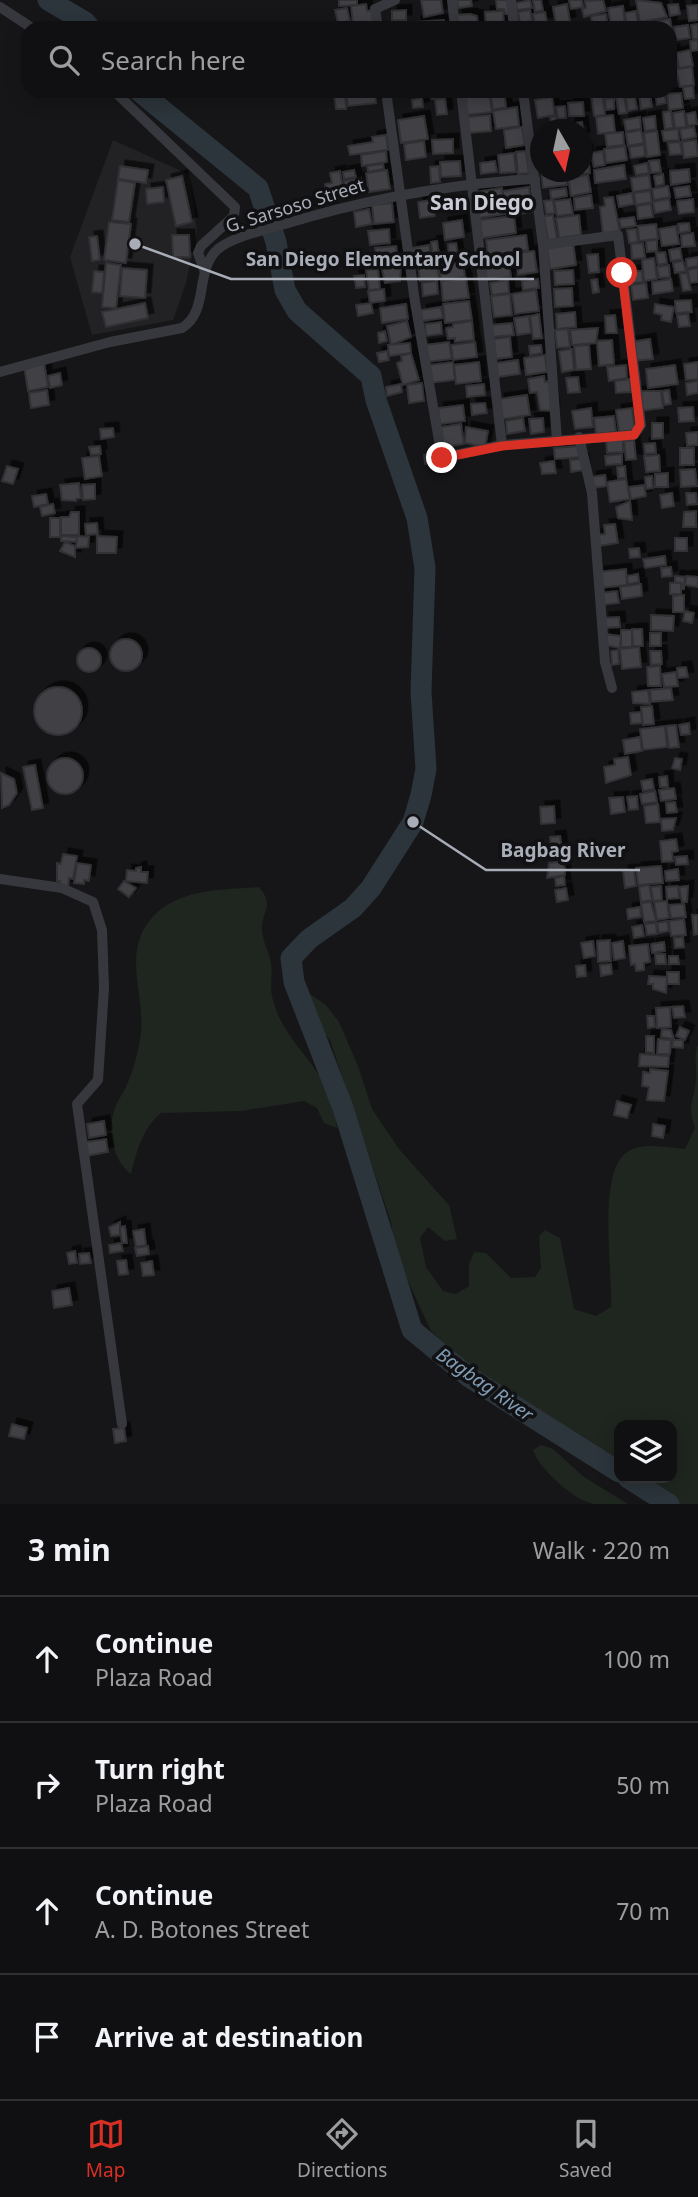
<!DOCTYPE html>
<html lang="en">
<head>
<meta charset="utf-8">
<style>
	:root { --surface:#101012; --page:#1e1e20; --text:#f1f3f6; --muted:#9c9d9f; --line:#303032; --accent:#d93025 }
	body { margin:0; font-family:"Noto Sans",sans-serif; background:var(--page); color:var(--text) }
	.controls { position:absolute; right:21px; bottom:21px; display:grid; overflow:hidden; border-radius:14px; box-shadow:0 4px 18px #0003 }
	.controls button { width:63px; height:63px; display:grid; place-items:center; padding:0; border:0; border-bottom:2px solid var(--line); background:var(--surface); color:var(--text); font:35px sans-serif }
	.compass { position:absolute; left:530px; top:119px; width:63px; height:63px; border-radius:50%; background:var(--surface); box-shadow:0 4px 18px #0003; rotate:171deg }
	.stop { position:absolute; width:21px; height:21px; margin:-16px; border:5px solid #d93025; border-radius:50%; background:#fff }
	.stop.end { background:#d93025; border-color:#fff; box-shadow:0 2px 7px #0008 }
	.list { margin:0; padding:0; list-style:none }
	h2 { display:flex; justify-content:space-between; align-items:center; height:91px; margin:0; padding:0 28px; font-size:30px }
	h2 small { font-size:23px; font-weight:400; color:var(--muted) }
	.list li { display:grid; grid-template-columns:46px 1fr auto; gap:21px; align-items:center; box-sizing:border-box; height:126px; padding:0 28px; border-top:2px solid var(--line) }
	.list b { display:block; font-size:26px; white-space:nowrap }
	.list p { margin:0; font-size:23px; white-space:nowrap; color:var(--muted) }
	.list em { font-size:23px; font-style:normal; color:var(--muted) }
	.icon { flex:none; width:38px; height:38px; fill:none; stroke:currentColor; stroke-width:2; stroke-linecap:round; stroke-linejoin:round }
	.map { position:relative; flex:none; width:698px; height:1504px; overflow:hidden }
	.search { position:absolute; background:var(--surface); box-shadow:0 4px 18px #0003; left:21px; right:21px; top:21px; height:77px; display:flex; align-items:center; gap:18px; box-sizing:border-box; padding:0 24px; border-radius:21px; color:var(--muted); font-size:26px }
	.sheet { height:595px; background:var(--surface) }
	nav { display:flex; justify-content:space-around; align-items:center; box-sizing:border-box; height:98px; border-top:2px solid var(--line); background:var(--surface); font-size:19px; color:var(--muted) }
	nav a { display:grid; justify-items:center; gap:4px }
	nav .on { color:var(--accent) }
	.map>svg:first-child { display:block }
	.built { fill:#222225 }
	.green { fill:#1e261f }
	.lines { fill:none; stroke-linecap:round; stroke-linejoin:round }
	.river { stroke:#2c353c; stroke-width:21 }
	.building { fill:#404145; stroke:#303034; stroke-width:2; filter:url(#shadow) }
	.minor { stroke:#37383d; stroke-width:10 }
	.route { stroke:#d93025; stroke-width:9 }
	.labels { text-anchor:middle; stroke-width:7; stroke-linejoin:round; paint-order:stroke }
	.street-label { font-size:18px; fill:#a8adb8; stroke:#111113 }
	.water-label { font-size:19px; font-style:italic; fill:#7f9bb3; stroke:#111113 }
	.quarter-label { font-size:21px; font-weight:bold; fill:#c9ccd4; stroke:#111113 }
	.leader { fill:none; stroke:#a8adb8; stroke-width:2.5 }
	.callout-dot { fill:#a8adb8; stroke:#111113; stroke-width:2.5 }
	.callout-label { font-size:19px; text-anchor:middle; font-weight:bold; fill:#a8adb8; stroke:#111113; stroke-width:7; stroke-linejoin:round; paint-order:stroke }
</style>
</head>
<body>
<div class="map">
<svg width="698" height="1504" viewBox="0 0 698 1504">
	<defs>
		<filter id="shadow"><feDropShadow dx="5.5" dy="-5.5" stdDeviation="0" flood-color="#0009"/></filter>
	</defs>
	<rect width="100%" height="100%" fill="#161618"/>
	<!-- built -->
	<path class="built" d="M113,140L190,175L197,232L186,283L173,320L92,335L70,257Z"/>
	<!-- green -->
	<g class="green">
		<path d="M259,887C274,905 264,908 262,926C261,939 269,951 271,963C273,975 269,988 273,1000C286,1050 332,1066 337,1128L324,1123L317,1108L304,1101L241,1111L161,1113C142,1129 137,1151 131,1174C114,1162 107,1132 114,1111C116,1103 122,1095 126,1087C133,1071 140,1048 141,1030C144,993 123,954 150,920C176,888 221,890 259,887Z"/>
		<path d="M307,992L326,1005L339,1022L358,1066L372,1109L399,1149L449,1205L457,1239L445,1241L428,1227L420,1238L426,1267L443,1291L456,1294L469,1286V1265L474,1252L486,1253L511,1278L535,1277L541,1268L539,1236L545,1230L560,1238L574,1309L596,1316L611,1307C613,1273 597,1175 626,1153C642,1141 667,1148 685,1149L695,1128C686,1104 695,1101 696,1078C697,1065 693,1057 698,1044V1504H680L641,1478H672V1425H619V1463L560,1425L498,1395L431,1331L396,1255L391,1222L330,1040L301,1007Z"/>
		<path d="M541,1445L553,1449L584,1477L628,1504C617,1504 605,1504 594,1504C576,1502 538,1468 533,1450Z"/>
	</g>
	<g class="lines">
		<!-- river -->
		<g class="river">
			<path d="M48,0L85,22L90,28"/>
			<path d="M139,91L258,188L276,242L285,290L297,311L371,376L376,400L417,518L425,568L421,692L426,769L421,795L413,822L371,888L353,908L309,939L291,958L294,982L343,1108L412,1330L469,1377L619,1472"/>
			<path d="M628,1478L669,1504"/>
		</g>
	</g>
	<!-- building -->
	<g class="building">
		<path d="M339,0H357V5L339,6Z"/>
		<path d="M421,0H441L443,13L424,17Z"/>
		<path d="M457,0H471L472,6L458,8Z"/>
		<path d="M496,0H507L509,14H505L504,9H497Z"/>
		<path d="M530,0L532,8L517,10L516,3Z"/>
		<path d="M533,0H541L543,10L535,12Z"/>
		<path d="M569,0H582L583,7L571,9Z"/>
		<path d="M603,0L606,11L584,17L582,9L586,8L585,1Z"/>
		<path d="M636,0L661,3L667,17L640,22Z"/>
		<path d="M366,4L367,11L372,10L373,22L353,24L351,6Z"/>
		<path d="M567,4L570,22L556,24L553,7Z"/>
		<path d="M678,4L680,14L670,16L668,5Z"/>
		<path d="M698,5V20L689,21L687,6Z"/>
		<path d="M623,6L625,24L611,26L608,8Z"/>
		<path d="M347,8L350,21L338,23L335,10Z"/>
		<path d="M406,10V20H392V11Z"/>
		<path d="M530,10L532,21L520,23L518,12Z"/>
		<path d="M503,11L504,26L486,28L485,12Z"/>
		<path d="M636,11L638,24L627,26L625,13Z"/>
		<path d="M545,12L547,22L535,25L533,14Z"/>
		<path d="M470,14L477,16L478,28H458L457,15Z"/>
		<path d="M606,14L608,28H600L599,23L592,24L591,16Z"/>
		<path d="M670,19L672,30L657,28L656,21Z"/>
		<path d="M444,20L445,28H416V22Z"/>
		<path d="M698,24V39H693L691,25Z"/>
		<path d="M688,25L690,38L676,40L674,27Z"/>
		<path d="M698,40V50L691,51L690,41Z"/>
		<path d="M670,50H674L677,67L670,68Z"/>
		<path d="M690,50L693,66L679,68L676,53Z"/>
		<path d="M692,67L694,85L680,87L676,69Z"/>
		<path d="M693,86L694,98L685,99L683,87Z"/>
		<path d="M346,91H381V92L375,93L376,103L348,106Z"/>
		<path d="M430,91H452L453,96L432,99Z"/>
		<path d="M489,91L492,112L466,115L464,93Z"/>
		<path d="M490,91H504L506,107L493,110Z"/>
		<path d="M591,91H602L605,115L594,116Z"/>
		<path d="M664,91L666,103L657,105L655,92Z"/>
		<path d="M345,92L346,109H336L334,93Z"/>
		<path d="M650,93L652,107L641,109L639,94Z"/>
		<path d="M681,93L683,108L669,110L667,94Z"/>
		<path d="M624,96L627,113L619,114L616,97Z"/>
		<path d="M552,97L555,115L538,118L535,100Z"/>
		<path d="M635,97L637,109L628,111L626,98Z"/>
		<path d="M422,98L423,107L413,108L412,100Z"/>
		<path d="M445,98L447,114L437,115L435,100Z"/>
		<path d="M614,98V109L606,110L605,99Z"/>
		<path d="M583,102L584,116H569L568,103Z"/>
		<path d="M565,106L566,118L558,119L556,107Z"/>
		<path d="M517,107L519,126L496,129L493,111Z"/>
		<path d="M671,111L673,128L665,129L663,112Z"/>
		<path d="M684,111L686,127L675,128L673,113Z"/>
		<path d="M695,112L697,124L688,126L686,114Z"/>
		<path d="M490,115L491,131L469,133L467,117Z"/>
		<path d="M613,115L615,132L598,134L596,117Z"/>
		<path d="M424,116L428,139L401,143L398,120Z"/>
		<path d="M556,116L558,129L552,130L550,117Z"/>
		<path d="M655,116L656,129L645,131L643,118Z"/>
		<path d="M640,117L641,129L626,131L624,120Z"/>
		<path d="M582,122L584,137L582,138V130H570V124Z"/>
		<path d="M522,127L525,145L506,148L504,130Z"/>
		<path d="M694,127L696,137L682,140L680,129Z"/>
		<path d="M678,129L679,140L664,141L662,131Z"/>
		<path d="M641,130L644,143L628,146L626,133Z"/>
		<path d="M657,131L660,155L647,157L644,133Z"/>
		<path d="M623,132L624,145L607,147L605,134Z"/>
		<path d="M386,135L388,150L350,155L348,146L373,142L372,137Z"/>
		<path d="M453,139V153L433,154L432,140Z"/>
		<path d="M696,140L698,156L684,158L682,142Z"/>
		<path d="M424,141L426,157L406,160L404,144Z"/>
		<path d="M680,142L682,154L670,155L668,143Z"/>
		<path d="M644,145L645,156L631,158L629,147Z"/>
		<path d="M625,146L627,160L606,163L604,149Z"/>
		<path d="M587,150L590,173L570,175V172H582V151Z"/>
		<path d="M386,151L387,162L362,166L361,155Z"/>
		<path d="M526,151L529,173L518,174L516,152Z"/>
		<path d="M603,151L605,165L594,167L591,153Z"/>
		<path d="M514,153L516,172L500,173L498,155Z"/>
		<path d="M659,160L661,172L651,173L649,161Z"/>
		<path d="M460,161L461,176L441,177L440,162Z"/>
		<path d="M495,161L497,172L481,174L480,163Z"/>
		<path d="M647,163L649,173L636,175L634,166Z"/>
		<path d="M383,164L384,169L368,172L367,166Z"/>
		<path d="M624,165L626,179L595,183L594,170Z"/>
		<path d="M120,166L148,170L146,183L118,179Z"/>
		<path d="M439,166L440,182L431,183L430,167Z"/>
		<path d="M689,169L690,182L671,185L670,171Z"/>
		<path d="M354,170L356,177L344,179L343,172Z"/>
		<path d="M387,170L390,189L369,192L366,173Z"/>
		<path d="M340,171L344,195L327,198L325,184L332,183L330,173Z"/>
		<path d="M541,172H565L567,185L543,188Z"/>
		<path d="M663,174L664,184L656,186L654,176Z"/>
		<path d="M588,175L591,192L571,196L568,178Z"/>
		<path d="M649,175L651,189L633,192L631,178Z"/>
		<path d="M182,176L192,222L176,226L166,180Z"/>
		<path d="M361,178L363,190L346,193L344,181Z"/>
		<path d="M118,180L135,183L129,222L112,220Z"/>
		<path d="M668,186L670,197L654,200L652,189Z"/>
		<path d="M689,186L691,196L676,198L674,188Z"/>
		<path d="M163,187L164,202L147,204L146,189Z"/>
		<path d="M529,187L532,212L506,216L503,191Z"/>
		<path d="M502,188L505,214L478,218L475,192Z"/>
		<path d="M566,188L567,196L551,199L550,190Z"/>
		<path d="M650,191L652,202L636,205L634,193Z"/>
		<path d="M632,193L634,204L619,207L617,196Z"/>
		<path d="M591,195L593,208L575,210L574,198Z"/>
		<path d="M613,197L620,233L603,235L600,207L605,206L604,198Z"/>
		<path d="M570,199L573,214L557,216L554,201Z"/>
		<path d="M669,199L671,210L655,213L653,202Z"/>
		<path d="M693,199L694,212L679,214L677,201Z"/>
		<path d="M432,200L435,216L420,218L418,202Z"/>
		<path d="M553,200L555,213L546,214L544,201Z"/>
		<path d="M392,203L394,222L374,224L372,205Z"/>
		<path d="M651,204L653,217L638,219L637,206Z"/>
		<path d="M369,209L372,224L356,227L354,212Z"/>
		<path d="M553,215L557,239L548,240L544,216Z"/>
		<path d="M579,215L581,235L559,238L556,218Z"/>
		<path d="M514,216L516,233L482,238L480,220Z"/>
		<path d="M634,217L636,226L621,228L619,219Z"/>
		<path d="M462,220L464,237L445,240L443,223Z"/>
		<path d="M109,222L131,224L126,263L104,260Z"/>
		<path d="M689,223L690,231L679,233L678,224Z"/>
		<path d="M656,224L658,239L639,241L638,226Z"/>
		<path d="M676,226L679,244L662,246L659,229Z"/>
		<path d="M389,229L390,243L370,245L368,231Z"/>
		<path d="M636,229L638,242L629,243L627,230Z"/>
		<path d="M693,233L695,246L682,247L681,235Z"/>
		<path d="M172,235H189L190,257H173Z"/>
		<path d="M526,235L528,250L488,255L486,240Z"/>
		<path d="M97,236L100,260L92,261L89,237Z"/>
		<path d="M657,240V251L647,252L646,241Z"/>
		<path d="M437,241L439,255L433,256L431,242Z"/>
		<path d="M573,242L576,265L550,269L547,246Z"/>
		<path d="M456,243L458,255L449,256L448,244Z"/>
		<path d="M643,243L645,258L632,259L631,244Z"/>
		<path d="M429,245L431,259L413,262L412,248Z"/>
		<path d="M396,246L399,265L377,268L375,248Z"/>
		<path d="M680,248L682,259L671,261L669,250Z"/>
		<path d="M534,251L537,272L518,275L516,253Z"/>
		<path d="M665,252L667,263L658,265L656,253Z"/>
		<path d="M508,253L509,264L485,267L484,256Z"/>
		<path d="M598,254L599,272L589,273L587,255Z"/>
		<path d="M698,257V266L687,268L686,259Z"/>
		<path d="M654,258L657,279L644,281L642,260Z"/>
		<path d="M437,261L439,279L420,281L418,264Z"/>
		<path d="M683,261L686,271L675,273L673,263Z"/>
		<path d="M463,262L465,277L441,280L439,265Z"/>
		<path d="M106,263L121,265L116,308L102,307Z"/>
		<path d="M509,265L511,277L486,280L485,268Z"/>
		<path d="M669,265L670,277L659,278L657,267Z"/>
		<path d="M401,266L400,281L385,283L382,269Z"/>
		<path d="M122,268L147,270L145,298L120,296Z"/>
		<path d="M698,268V282L690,283L688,270Z"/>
		<path d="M378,269L380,289L369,290L366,270Z"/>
		<path d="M573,270L574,284L555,285L554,271Z"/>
		<path d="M94,271L104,272L102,293L92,292Z"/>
		<path d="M632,271H642L643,282L633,283Z"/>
		<path d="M687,273L691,290L683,291L680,274Z"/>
		<path d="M364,275L365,287L356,288L354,276Z"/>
		<path d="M466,278L469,298L443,301L441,281Z"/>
		<path d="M538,279L539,288L523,290L522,281Z"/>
		<path d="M597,279L599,292L593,293L591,280Z"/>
		<path d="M671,279L673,291L653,294L652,282Z"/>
		<path d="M508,280L509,293L492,295L490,283Z"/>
		<path d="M437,281L438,294L423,296L422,283Z"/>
		<path d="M646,283L648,298L633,300L631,285Z"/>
		<path d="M572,288L573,306L555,307L554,289Z"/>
		<path d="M384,289L385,301L370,303L368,291Z"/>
		<path d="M536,290L539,311L515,314L512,294Z"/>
		<path d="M510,294L512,315L494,317L491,296Z"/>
		<path d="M691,300L692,312L676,313L675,301Z"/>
		<path d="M469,301L472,320L445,323L443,304Z"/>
		<path d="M145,303L148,318L106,327L102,312Z"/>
		<path d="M371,303L373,313L358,316L356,305Z"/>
		<path d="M406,304L408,319L382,323L380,308Z"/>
		<path d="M655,304L674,307L671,322L661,320L662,315L654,313Z"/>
		<path d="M441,307L443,318L422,321L421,310Z"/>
		<path d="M575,312L576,327L557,329L556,314Z"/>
		<path d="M539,314L542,338L533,339L530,316Z"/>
		<path d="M688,314L690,326L679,327L677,315Z"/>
		<path d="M615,315L617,333H606L605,316Z"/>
		<path d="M529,316L531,333L517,335L514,318Z"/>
		<path d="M407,321L411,337L391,345L387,326Z"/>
		<path d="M472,321L474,340L455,342V338L448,339L446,328L453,327V324Z"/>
		<path d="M441,322L442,334L426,336L425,324Z"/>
		<path d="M512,323L514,335L492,337L491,325Z"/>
		<path d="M598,328L596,343L572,345L570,330Z"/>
		<path d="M568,329L570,347L557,348L555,330Z"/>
		<path d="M385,331L387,341L379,343L378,333Z"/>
		<path d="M510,337L512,357L496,359L494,339Z"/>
		<path d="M650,339L653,359L633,361L630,342Z"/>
		<path d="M612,340L614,364L599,366L597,341Z"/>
		<path d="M449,342L452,359L426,362L424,345Z"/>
		<path d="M475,342L477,357L453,360L451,345Z"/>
		<path d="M410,343L411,353L389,356L388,345Z"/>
		<path d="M541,345L542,353L530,355L529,346Z"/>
		<path d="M589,345L591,369L576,370L574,346Z"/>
		<path d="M572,349L574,370L562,372L559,351Z"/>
		<path d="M387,351L389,360L379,362L377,353Z"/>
		<path d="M411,353L419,380L403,385L397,363L402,361L401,356Z"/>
		<path d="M545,355L547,372L526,375L524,358Z"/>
		<path d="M518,360L520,374L498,377L496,363Z"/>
		<path d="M44,362L48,387L28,391L24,366Z"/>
		<path d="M453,362L455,380L430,383L428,365Z"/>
		<path d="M479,362L481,381L456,384L454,365Z"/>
		<path d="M698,362V379L686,380L684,364Z"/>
		<path d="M626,365L627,378L609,381L607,367Z"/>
		<path d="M675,365L678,384L648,388L646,369Z"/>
		<path d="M60,373L62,385L50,388L48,376Z"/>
		<path d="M544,376L545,382L550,381L554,411L540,410L537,392L530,393L528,379Z"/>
		<path d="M578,377L580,392L568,393L566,378Z"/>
		<path d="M630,379L631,392L616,393L615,381Z"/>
		<path d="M698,381V393L687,395L686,383Z"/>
		<path d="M422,383L424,401L409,403L407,385Z"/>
		<path d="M401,384L402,392L387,396L386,387Z"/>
		<path d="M484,384L485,395L467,397L466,386Z"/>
		<path d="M47,390L49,405L31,408L29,393Z"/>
		<path d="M669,390L671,404L664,405L662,391Z"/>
		<path d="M645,391H661L663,408L641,411L636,392Z"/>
		<path d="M527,395L530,415L502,419L499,399Z"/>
		<path d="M485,403L487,413L472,415L471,404Z"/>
		<path d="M463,405L465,421L440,424L438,408Z"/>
		<path d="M693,407L694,421L679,422L678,408Z"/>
		<path d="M591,408L593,427L575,429L572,411Z"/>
		<path d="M632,408L635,430L619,432L616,410Z"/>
		<path d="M614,416L616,432L596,434L594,418Z"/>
		<path d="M523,418L525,431L507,434L506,421Z"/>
		<path d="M543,418L544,432L531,434L529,419Z"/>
		<path d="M652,423H663V438L652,439Z"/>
		<path d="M461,424L464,444L444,447L441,427Z"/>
		<path d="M466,427L488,431L485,447L465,443Z"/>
		<path d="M113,428L114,437L101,439L100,429Z"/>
		<path d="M698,432V445L687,446L686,433Z"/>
		<path d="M623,437V452L607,453L606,438Z"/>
		<path d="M634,440L636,459L626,460L624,441Z"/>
		<path d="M655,443L656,453L645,454L644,444Z"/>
		<path d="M100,446L101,454L91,455L89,447Z"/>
		<path d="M578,446L579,457L555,459L554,448Z"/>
		<rect x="680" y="448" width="14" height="17"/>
		<path d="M434,453L436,463L425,464L424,455Z"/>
		<path d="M622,454V464L606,465L605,456Z"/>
		<path d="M659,455L660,471L646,472L644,456Z"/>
		<path d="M99,456L102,476L85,479L82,458Z"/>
		<path d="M583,459L584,470L571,472L570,460Z"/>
		<path d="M554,461L556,473L542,474L540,463Z"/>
		<path d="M7,466L18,469L13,484L2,481Z"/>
		<path d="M625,466L626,478H618L617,467Z"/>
		<path d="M695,469L697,486L681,487L680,470Z"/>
		<path d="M668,473V487H655V474Z"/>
		<path d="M605,475L607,486L593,488L591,477Z"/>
		<path d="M652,476L653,488L646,489L645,477Z"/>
		<path d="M626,479L630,499L610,502L607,482Z"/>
		<path d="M79,483L81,498L76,499V501L62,500L60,485Z"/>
		<path d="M95,484V499L83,500L82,485Z"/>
		<path d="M644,485L646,496L631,499L629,487Z"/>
		<path d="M672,493L674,506L662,508L660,495Z"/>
		<path d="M686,493H696L697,504L687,505Z"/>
		<path d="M46,494L48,504L34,507L32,496Z"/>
		<path d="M630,501L632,520L618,518L616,507Z"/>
		<path d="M53,504L55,513L42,516L40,507Z"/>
		<path d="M696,511V527H683L684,512Z"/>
		<path d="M71,512H79V535H61V517H69Z"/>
		<rect x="50" y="518" width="10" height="19"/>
		<path d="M97,523L98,534L86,535L85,524Z"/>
		<path d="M615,524L618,543L598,546L596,535L605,534L604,525Z"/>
		<path d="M61,536L77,537V542L61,541Z"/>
		<path d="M77,536L89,537L88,547L76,548Z"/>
		<path d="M97,536L117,537L116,553H97Z"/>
		<rect x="675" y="538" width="12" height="13"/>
		<path d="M65,542L75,546V557L60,551Z"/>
		<path d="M639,548L640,557L630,558L629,549Z"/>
		<path d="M665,556L666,565L645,568L643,559Z"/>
		<path d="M671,567L672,576L662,577L661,568Z"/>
		<path d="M626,569L627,585L600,588L599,572Z"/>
		<path d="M638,574L639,582L628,584L627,576Z"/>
		<path d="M675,576L685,577L684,589H681L682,583L675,582Z"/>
		<path d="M686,576L698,577V587L685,585Z"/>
		<rect x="670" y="583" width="11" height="11"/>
		<path d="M641,584L642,596L622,599L620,587Z"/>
		<path d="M617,591L619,603L602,605L600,593Z"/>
		<path d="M684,595V612H673V596Z"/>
		<path d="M685,611L694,613L692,623L683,621Z"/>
		<path d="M651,615L674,616L673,631L651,630Z"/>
		<path d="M619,617L620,627L605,628L604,618Z"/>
		<path d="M632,629H642L643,646H633Z"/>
		<rect x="621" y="630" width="11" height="17"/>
		<rect x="650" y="633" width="11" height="13"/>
		<path d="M605,634L621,636L620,648L604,645Z"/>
		<circle cx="126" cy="655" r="16"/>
		<path d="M639,647L641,667L622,669L620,649Z"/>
		<circle cx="89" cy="660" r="12"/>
		<path d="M618,650L619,664L612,665L611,651Z"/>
		<path d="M650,651H661L662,664L651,665Z"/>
		<path d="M660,666L661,686H648L647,667Z"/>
		<path d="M686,667L688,677L678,678L677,668Z"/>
		<path d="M676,672L678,686L664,687L662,674Z"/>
		<circle cx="58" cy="711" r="24"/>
		<path d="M671,688L673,700L651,702L650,690Z"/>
		<path d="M648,690L650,704L633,703L632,692Z"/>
		<path d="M652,706L654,724L643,725L641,707Z"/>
		<path d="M641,712L642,723L631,724L630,713Z"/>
		<path d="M689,723L690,734L681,735L679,725Z"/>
		<path d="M676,725L679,747L669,748L666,726Z"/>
		<path d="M665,726L667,747L643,750L640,729Z"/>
		<path d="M640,737L642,751L625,754L623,740Z"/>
		<path d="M628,757L631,775L606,783L604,767L615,765L614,759Z"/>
		<path d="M675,758L682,759L680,770L672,768Z"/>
		<circle cx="65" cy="776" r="18"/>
		<path d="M35,765L43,808L32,810L23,767Z"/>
		<path d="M1,773L14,779L17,793L9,805L2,808Z"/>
		<path d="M667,776L668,787H660L659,777Z"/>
		<path d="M652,779L654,789L643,791L641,781Z"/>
		<path d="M674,788L676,799L661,801L659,790Z"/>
		<path d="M655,791L657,802L642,804L640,794Z"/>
		<path d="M637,796L638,809L629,810L627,797Z"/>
		<path d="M623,797L625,812L611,814L609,798Z"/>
		<path d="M675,802L677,812L667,813L666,803Z"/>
		<path d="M658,804L660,822L646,823L644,806Z"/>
		<path d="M554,806L555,823L541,824L540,807Z"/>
		<path d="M676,818L673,830L662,831L661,819Z"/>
		<path d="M560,836L563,855L560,856L559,850L551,851L550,837Z"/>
		<path d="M676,839L678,851L672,852L673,861L662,862L660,841Z"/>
		<path d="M63,854L77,856L73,879L69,878L68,887L59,886L60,881H57V863L61,864Z"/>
		<path d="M687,856L688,864L676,865L675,857Z"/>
		<path d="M564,861L565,875L547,878L549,863Z"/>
		<path d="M77,863L91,865L89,881L84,880V884L74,883Z"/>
		<path d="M661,866L663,883L638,885L636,868Z"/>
		<path d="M141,867V872H148L147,883L126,881L127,870L136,871V868Z"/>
		<path d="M678,869L679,880L666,881L665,871Z"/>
		<path d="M634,870L636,886L625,888L623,871Z"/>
		<path d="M564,876L565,885L556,886L555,878Z"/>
		<path d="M124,881L136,888L129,897L118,889Z"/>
		<path d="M649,885L652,900L641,902L639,887Z"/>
		<path d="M661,886L662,900L653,901L651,887Z"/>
		<path d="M678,886L679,898L667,899L666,887Z"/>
		<path d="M688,886L687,902H682L679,887Z"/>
		<path d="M566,888L568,900L557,902L555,890Z"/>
		<path d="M667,901L669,918L657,920L654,902Z"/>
		<path d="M651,902L656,921L644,922L641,903Z"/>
		<path d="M684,904L686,917L671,918L669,905Z"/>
		<path d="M640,907L641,917L628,919L627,909Z"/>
		<path d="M692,915H698V934L694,935Z"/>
		<path d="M684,919L686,935L671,936L669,921Z"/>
		<path d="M667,921L669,931L659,933L657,923Z"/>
		<path d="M656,923L657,934L647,935L645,924Z"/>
		<path d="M642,925L644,936L634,938L632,927Z"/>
		<path d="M683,937L684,947L675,948L674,938Z"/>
		<path d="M610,940L611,961L598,962L597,941Z"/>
		<path d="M593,941L595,956L584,958L581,943Z"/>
		<path d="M623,941L625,958L614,960L612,943Z"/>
		<path d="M664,942L665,951L652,953L651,944Z"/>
		<path d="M648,944L650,962L644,963V970L636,971L635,964L631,965L629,946Z"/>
		<path d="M655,954H665L666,964H656Z"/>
		<path d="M669,956H678L679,964H669Z"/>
		<path d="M611,964L612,974L601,976L600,965Z"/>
		<path d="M585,965L586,976L577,977L576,966Z"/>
		<rect x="667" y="972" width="12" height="12"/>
		<path d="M649,976L667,977L666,993L653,989V984H648Z"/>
		<path d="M683,1006L685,1017L674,1018L672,1007Z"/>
		<path d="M670,1007L671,1027L657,1028L656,1008Z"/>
		<path d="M647,1016H654L655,1027L648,1028Z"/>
		<path d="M680,1027L689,1031L685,1040L676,1036Z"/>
		<path d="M662,1029L671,1030L674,1039L661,1037Z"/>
		<path d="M646,1036H654V1053L646,1052Z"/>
		<path d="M658,1039L671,1040L670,1054H657Z"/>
		<path d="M673,1040H683V1048L672,1047Z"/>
		<path d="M640,1054L669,1056L668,1067L639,1066Z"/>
		<path d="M650,1069L668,1071L664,1101L647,1100L649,1087L642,1086L643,1072L650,1073Z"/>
		<path d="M617,1101L631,1105L627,1118L614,1115Z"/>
		<path d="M104,1121L106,1135L89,1138L87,1124Z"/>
		<path d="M653,1124L665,1126L663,1138L652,1136Z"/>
		<path d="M106,1139L108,1152L86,1156L84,1142Z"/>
		<path d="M120,1222V1235L111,1236L109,1227Z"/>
		<path d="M125,1226L127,1243H122L120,1227Z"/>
		<path d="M144,1229L146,1245L136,1247L133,1231Z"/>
		<path d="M121,1243L123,1251L110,1253L109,1245Z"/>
		<path d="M148,1246L149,1254L137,1256L135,1248Z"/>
		<path d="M75,1251L77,1263L69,1264L67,1253Z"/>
		<path d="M89,1253L91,1263L80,1264L79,1254Z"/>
		<path d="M126,1260L128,1274L119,1275L117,1261Z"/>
		<path d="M152,1261L154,1275L143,1276L141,1263Z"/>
		<path d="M69,1288L72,1305L54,1308L52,1291Z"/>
		<path d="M12,1424L27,1428L24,1439L9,1436Z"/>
		<path d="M124,1428L126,1441L115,1443L113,1429Z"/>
	</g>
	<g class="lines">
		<!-- minor -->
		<g class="minor">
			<path d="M452,0L455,28"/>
			<path d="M511,0L514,28"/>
			<path d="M0,7L32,28"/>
			<path d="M375,9L395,0"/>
			<path d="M375,9L378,28"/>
			<path d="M114,91L235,207L234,216L201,246L198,253L205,272"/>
			<path d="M386,91L415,302L442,458L502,445L634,435L641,425L618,235L543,245"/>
			<path d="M461,91L502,445"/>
			<path d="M523,91L543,245L557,441"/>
			<path d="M0,372L110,342L182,328C210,310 194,270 218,249C233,237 260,231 278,226C362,200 446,184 535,179"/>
			<path d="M579,437L592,493L605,662L612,688"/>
			<path d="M0,879L62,888L93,902L102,930L104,988L98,1080L77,1104L122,1424"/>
		</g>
	</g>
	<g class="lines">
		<!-- route -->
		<path class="route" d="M442,458L502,446L634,435L640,425L622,273"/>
	</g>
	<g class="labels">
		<!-- street labels -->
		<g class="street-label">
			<text transform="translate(295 206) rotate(-17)" y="6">G. Sarsoso Street</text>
		</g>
		<!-- water labels -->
		<g class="water-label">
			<text transform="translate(485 1384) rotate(35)" y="7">Bagbag River</text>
		</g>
		<!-- quarter labels -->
		<g class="quarter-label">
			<text x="482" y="210">San Diego</text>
		</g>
	</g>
	<!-- callouts -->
	<path class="leader" d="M135 244L231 279H534M413 822L486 870H640"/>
	<g class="callout-dot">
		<circle cx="135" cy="244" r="7"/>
		<circle cx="413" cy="822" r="7"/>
	</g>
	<g class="callout-label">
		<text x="383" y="266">San Diego Elementary School</text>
		<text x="563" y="857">Bagbag River</text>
	</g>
</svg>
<div class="controls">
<button><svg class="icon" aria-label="layers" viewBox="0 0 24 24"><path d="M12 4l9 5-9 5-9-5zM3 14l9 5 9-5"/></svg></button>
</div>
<svg class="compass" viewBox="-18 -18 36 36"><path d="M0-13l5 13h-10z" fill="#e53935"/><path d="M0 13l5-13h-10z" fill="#9c9d9f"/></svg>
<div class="stop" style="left:622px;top:273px"></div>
<div class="stop end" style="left:442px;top:458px"></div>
<div class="search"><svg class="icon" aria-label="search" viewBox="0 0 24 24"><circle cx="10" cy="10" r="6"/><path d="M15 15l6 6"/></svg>Search here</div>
</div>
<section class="sheet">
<h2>3 min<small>Walk · 220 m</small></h2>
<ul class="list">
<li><svg class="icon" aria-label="ahead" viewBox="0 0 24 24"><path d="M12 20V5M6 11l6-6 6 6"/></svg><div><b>Continue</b><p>Plaza Road</p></div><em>100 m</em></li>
<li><svg class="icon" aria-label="right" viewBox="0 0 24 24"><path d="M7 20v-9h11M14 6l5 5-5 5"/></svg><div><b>Turn right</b><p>Plaza Road</p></div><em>50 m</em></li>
<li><svg class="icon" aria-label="ahead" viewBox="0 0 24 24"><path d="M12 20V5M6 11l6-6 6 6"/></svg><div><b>Continue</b><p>A. D. Botones Street</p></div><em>70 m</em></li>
<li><svg class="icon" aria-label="arrive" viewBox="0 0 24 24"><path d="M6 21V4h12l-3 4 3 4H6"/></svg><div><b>Arrive at destination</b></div></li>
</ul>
</section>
<nav>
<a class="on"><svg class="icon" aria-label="map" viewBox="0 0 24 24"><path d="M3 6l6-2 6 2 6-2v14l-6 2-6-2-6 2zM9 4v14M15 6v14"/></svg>Map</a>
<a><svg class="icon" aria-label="directions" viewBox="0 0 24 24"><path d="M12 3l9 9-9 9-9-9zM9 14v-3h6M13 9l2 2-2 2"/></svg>Directions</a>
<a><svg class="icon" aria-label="saved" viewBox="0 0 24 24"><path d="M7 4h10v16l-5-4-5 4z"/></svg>Saved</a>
</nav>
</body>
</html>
